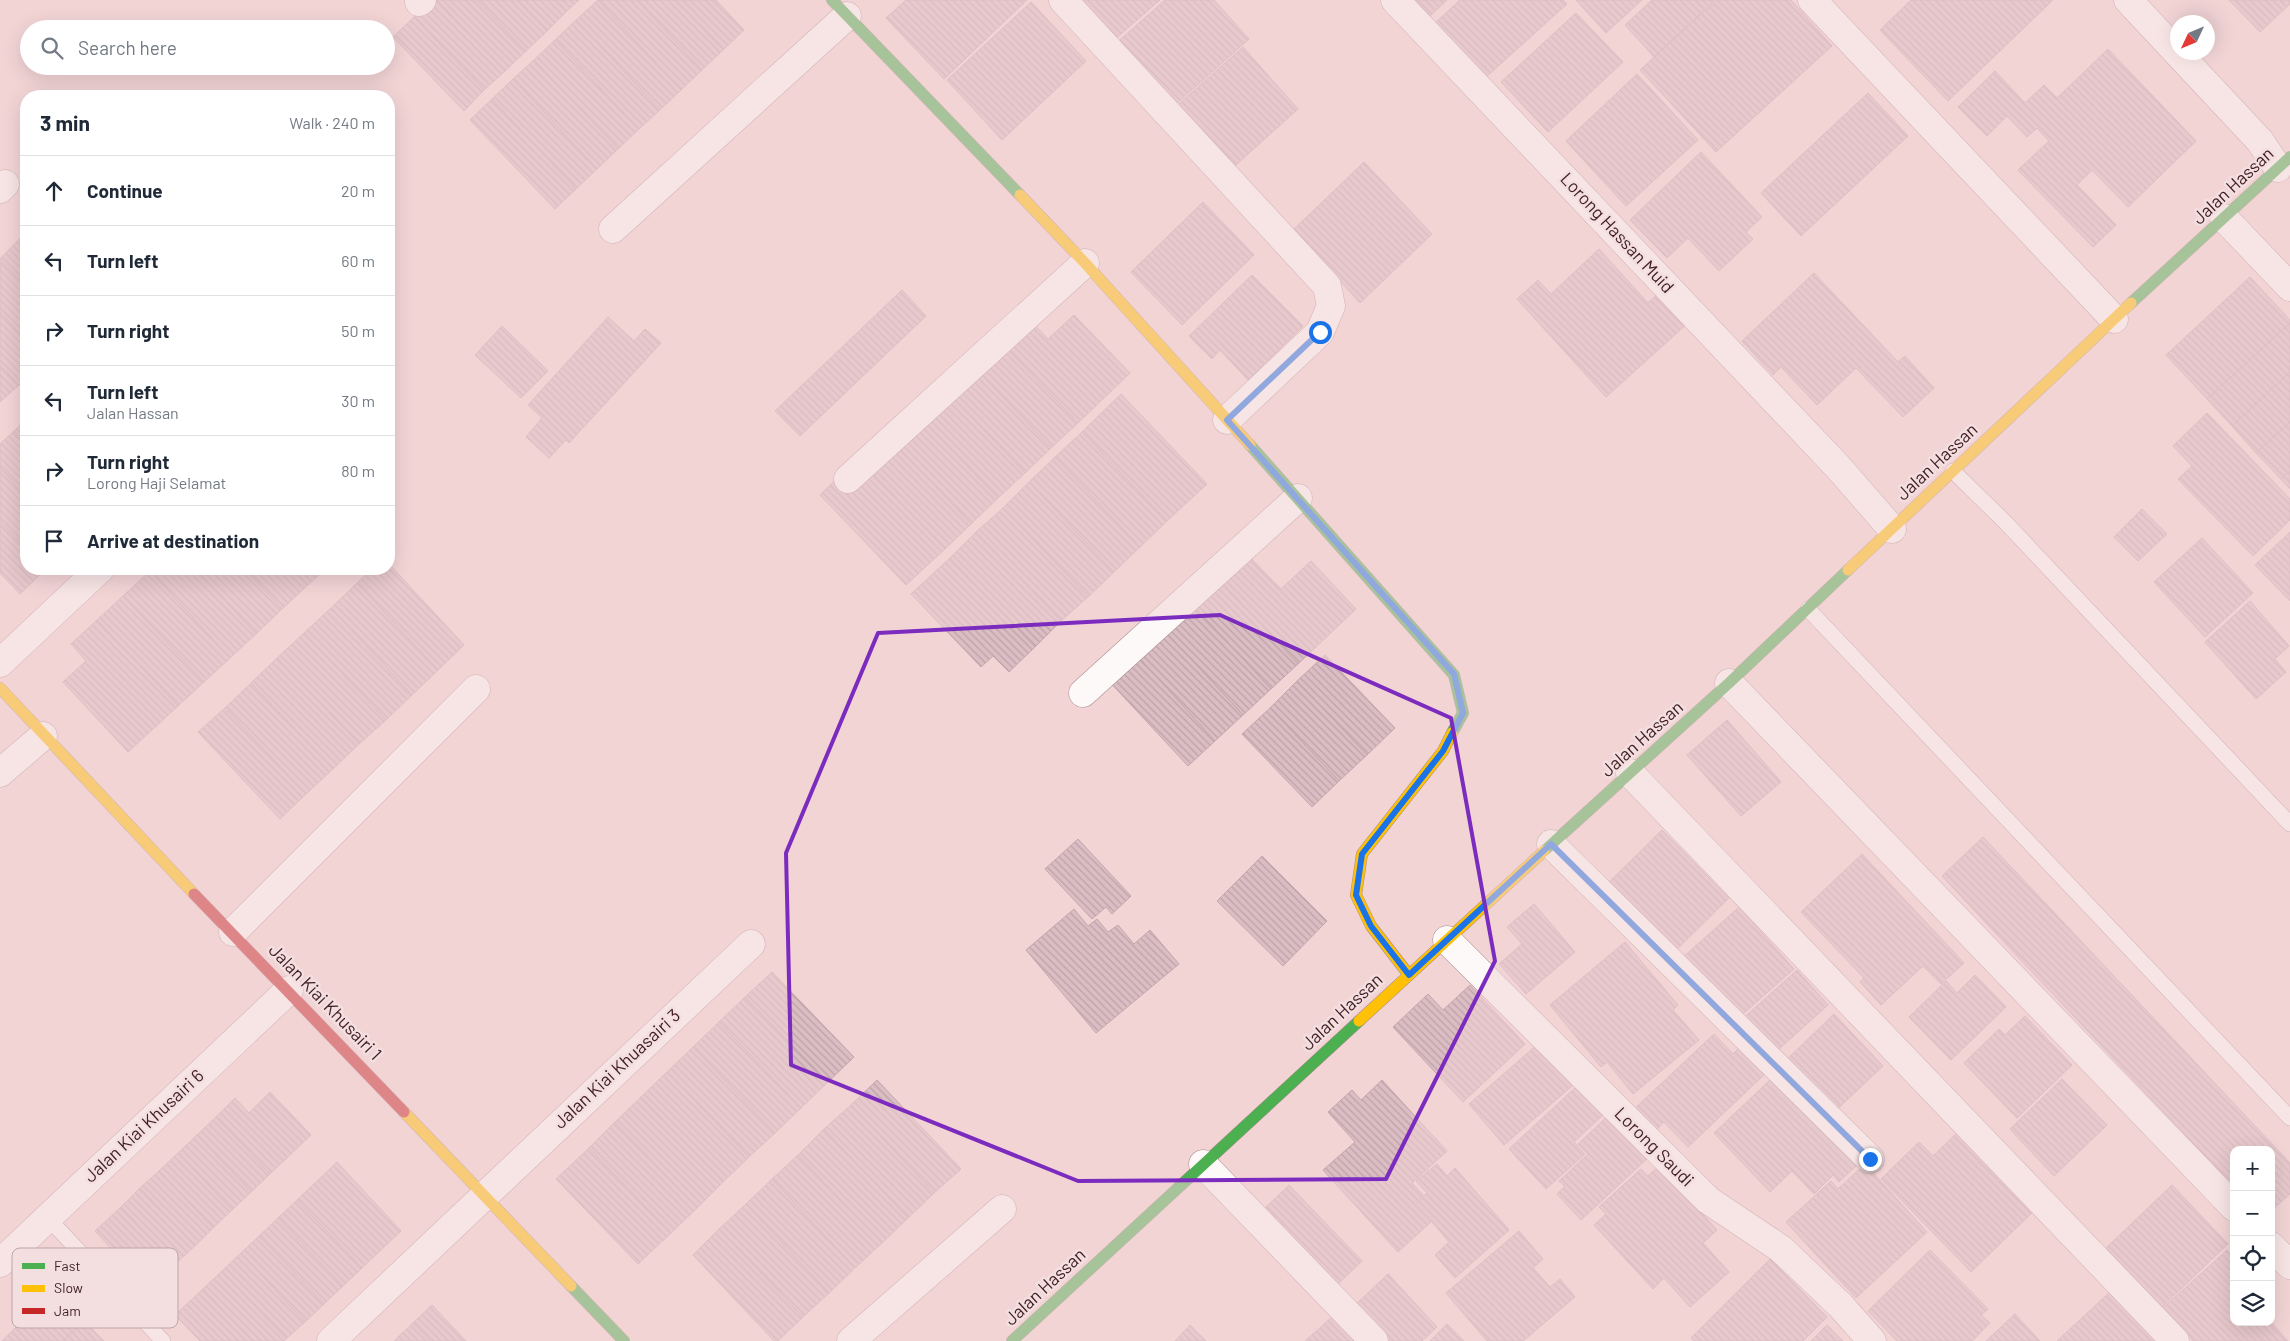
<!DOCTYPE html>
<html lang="en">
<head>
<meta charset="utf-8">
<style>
	:root { --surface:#fff; --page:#f2f2f3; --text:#1f2937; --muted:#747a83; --line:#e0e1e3 }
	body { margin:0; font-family:Barlow,sans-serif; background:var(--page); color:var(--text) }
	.controls { position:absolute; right:15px; bottom:15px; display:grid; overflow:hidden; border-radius:10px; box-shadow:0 5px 20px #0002 }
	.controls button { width:45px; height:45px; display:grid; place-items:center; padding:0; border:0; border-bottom:1px solid var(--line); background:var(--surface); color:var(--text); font:25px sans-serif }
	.compass { position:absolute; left:2170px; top:15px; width:45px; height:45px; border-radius:50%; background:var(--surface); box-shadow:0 5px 20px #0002; rotate:226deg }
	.stop { position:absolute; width:15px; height:15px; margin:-11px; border:4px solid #1a73e8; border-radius:50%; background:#fff }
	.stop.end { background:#1a73e8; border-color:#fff; box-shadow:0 1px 5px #0008 }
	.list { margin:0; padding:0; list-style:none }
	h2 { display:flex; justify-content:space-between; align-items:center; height:65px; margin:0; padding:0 20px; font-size:21px }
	h2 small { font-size:16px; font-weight:400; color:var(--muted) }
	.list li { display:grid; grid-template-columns:32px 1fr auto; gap:15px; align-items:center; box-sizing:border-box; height:70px; padding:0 20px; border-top:1px solid var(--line) }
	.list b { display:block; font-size:19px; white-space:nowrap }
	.list p { margin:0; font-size:16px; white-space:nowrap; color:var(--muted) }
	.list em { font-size:16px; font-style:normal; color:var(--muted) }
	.icon { flex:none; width:28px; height:28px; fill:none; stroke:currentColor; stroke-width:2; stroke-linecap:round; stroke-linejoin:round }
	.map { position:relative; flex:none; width:2290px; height:1341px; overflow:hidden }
	.search { position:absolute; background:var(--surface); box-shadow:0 5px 20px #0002; left:20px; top:20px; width:375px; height:55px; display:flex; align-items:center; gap:12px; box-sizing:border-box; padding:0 18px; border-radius:28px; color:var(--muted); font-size:19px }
	.panel { position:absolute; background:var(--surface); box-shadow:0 5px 20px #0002; left:20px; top:90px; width:375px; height:485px; border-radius:20px }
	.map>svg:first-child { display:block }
	.building { fill:url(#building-back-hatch); stroke:#c4a7ad }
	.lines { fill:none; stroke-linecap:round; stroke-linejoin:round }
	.lane-casing { stroke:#a98c8f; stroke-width:16 }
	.street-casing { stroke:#a98c8f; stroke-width:29 }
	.fast-casing { stroke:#a98c8f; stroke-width:12 }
	.slow-casing { stroke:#a98c8f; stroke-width:12 }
	.jam-casing { stroke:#a98c8f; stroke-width:12 }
	.lane { stroke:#fdf9f9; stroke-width:15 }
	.street { stroke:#fdf9f9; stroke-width:28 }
	.fast { stroke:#4caf50; stroke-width:11 }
	.slow { stroke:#ffc107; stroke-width:11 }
	.jam { stroke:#c62828; stroke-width:11 }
	.route { stroke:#1a73e8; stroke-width:6 }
	.marked { fill:none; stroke:#7b2cbf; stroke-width:4; stroke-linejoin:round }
	.labels { text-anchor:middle; stroke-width:5; stroke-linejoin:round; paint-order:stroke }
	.street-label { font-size:18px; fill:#3f1d20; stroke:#f3dfe0 }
	.key { fill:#f3dfe0; stroke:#bda5a6; stroke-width:1 }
	.key-label { font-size:14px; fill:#3f1d20 }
</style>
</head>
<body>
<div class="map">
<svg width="2290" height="1341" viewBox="0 0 2290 1341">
	<defs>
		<pattern id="building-back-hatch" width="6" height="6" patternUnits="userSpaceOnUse" patternTransform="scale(1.25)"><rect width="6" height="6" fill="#dbbdc4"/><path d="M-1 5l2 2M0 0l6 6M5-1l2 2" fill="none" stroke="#bda2a8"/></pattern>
	</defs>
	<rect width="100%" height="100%" fill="#f2d4d5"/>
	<!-- building -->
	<g class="building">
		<path d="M431,0H437L505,71L484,90L414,17Z"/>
		<path d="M437,0H477L526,51L505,71Z"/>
		<path d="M477,0H517L547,31L526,51Z"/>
		<path d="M517,0H556L567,11L547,31Z"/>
		<path d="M556,0H579L567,11Z"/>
		<path d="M598,0H637L702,70L681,90Z"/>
		<path d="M598,0L681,90L660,110L576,20Z"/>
		<path d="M637,0H676L723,50L702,70Z"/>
		<path d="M676,0H716L744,30L723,50Z"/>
		<path d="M906,0H1027L944,79L886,18Z"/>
		<path d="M1075,0H1160L1107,46Z"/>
		<path d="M1165,0H1214L1249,39L1175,105L1112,47Z"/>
		<path d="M1415,0H1447L1430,16Z"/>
		<path d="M1460,0H1563L1567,4L1485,78L1434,24Z"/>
		<path d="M1576,0H1642L1606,33Z"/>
		<path d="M1652,0H1715L1654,57L1625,25Z"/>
		<path d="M1717,0H1791L1832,46L1716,152L1640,70Z"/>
		<path d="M1911,0H2053L1948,101L1880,30Z"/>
		<path d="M2229,0H2290V4L2260,32Z"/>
		<path d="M1031,2L1086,61L1002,140L947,80Z"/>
		<path d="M1576,13L1623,62L1548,132L1501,82Z"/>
		<path d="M414,17L484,90L464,111L393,37Z"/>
		<path d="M576,20L660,110L639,129L555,40Z"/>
		<path d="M555,40L639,129L618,149L534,60Z"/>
		<path d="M1243,47L1298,109L1227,173L1171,111Z"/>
		<path d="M2108,49L2196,141L2128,207L2092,170L2077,185L2116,225L2093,247L2018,170L2049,141L2037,128L2027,137L2007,116L1987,136L1958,107L1995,71L2025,103L2044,85L2057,98Z"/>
		<path d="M534,60L618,149L597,169L513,79Z"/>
		<path d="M1637,74L1698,140L1626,206L1566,141Z"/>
		<path d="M513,79L597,169L576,189L492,99Z"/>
		<path d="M1868,93L1908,136L1801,236L1761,193Z"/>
		<path d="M492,99L576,189L555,209L470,120Z"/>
		<path d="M1701,152L1762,217L1746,232L1753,239L1719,271L1688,238L1667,258L1630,220Z"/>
		<path d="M1364,162L1432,234L1360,303L1341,282L1334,289L1292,231Z"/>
		<path d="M1203,202L1254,255L1182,325L1131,272Z"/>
		<path d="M25,233L26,234V286L0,259Z"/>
		<path d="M1599,249L1648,303L1660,292L1688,323L1606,397L1517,299L1538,280L1551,294Z"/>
		<path d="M0,259L26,286V340L0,312Z"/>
		<path d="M1814,273L1898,362L1905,356L1934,388L1903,417L1856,368L1817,405L1781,367L1773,375L1742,341Z"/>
		<path d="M1252,275L1303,326L1248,380L1220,350L1212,359L1189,336Z"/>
		<path d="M2250,277L2290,320V323L2207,399L2166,355Z"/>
		<path d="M902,290L926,316L800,436L775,411Z"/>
		<path d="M1018,307L1048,339L1074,315L1130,373L1078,423L991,332Z"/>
		<path d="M0,312L26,340V378L19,385L0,365Z"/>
		<path d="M608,317L634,341L645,329L661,343L569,443L566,440L549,458L526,437L542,418L528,405Z"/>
		<path d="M2290,323V372L2232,426L2207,399Z"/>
		<path d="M502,326L548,371L521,398L475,355Z"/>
		<path d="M991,332L1078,423L1051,448L965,357Z"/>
		<path d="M965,357L1051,448L1025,473L938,382Z"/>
		<path d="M0,365L19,385L0,402Z"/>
		<path d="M2290,372V422L2256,453L2232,426Z"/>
		<path d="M938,382L1025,473L998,498L911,408Z"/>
		<path d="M1121,394L1207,484L1167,521L1082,432Z"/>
		<path d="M911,408L998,498L971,524L885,433Z"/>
		<path d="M2207,413L2290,499V520L2253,556L2178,479L2192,466L2173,446Z"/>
		<path d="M26,419V444L14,431Z"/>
		<path d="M2290,422V471L2281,479L2256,453Z"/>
		<path d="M14,431L26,444V496L0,468V444Z"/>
		<path d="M1082,432L1167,521L1140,547L1055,457Z"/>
		<path d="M885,433L971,524L945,549L858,458Z"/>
		<path d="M1055,457L1140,547L1114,572L1029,482Z"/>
		<path d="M858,458L945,549L906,585L820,495Z"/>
		<path d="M0,468L26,496V548L0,521Z"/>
		<path d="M2290,471V489L2281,479Z"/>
		<path d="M1029,482L1114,572L1088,597L1003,508Z"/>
		<path d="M1003,508L1088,597L1061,621L976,532Z"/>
		<path d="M2142,509L2167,534L2138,561L2114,537Z"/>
		<path d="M0,521L26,548V569H46L20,594L0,573Z"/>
		<path d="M976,532L1061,621L1035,647L950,558Z"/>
		<path d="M2290,532V601L2255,565Z"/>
		<path d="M2202,538L2253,593L2205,637L2154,582Z"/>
		<path d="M1243,550L1281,589L1311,561L1356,609L1298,664L1216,576Z"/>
		<path d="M950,558L1035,647L1009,672L993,656L981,667L911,594Z"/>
		<path d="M389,564L464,645L438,670L357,583L372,569H389Z"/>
		<path d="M152,569H196L256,634L230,658L150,571Z"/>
		<path d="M196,569H245L282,609L256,634Z"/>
		<path d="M245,569H293L308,585L282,609Z"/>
		<path d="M293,569H326L308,585Z"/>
		<path d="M150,571L230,658L204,682L123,596Z"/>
		<path d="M1216,576L1298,664L1271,689L1189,601Z"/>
		<path d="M357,583L438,670L412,695L331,608Z"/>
		<path d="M123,596L204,682L178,706L97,620Z"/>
		<path d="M1189,601L1271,689L1243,715L1161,627Z"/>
		<path d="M2250,601L2289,646L2275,659L2286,672L2256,699L2205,642Z"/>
		<path d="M331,608L412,695L386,720L304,633Z"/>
		<path d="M97,620L178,706L128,752L63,682L86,661L71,644Z"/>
		<path d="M1161,627L1243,715L1215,741L1134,652Z"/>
		<path d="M304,633L386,720L359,744L277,658Z"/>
		<path d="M1134,652L1215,741L1188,766L1106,678Z"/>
		<path d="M1325,655L1395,728L1367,755L1297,681Z"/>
		<path d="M277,658L359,744L333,769L251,683Z"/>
		<path d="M1297,681L1367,755L1339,781L1270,708Z"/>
		<path d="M251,683L333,769L306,794L225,708Z"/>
		<path d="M225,708L306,794L280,819L198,732Z"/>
		<path d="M1270,708L1339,781L1312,807L1242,734Z"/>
		<path d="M1727,720L1781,782L1741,816L1687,755Z"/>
		<path d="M1662,830L1729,898L1669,957L1602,889Z"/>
		<path d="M1983,837L2290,1163V1194L2271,1211V1150H2234V1187L1942,876Z"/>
		<path d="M1078,839L1131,896L1112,914L1106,907L1092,919L1045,869Z"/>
		<path d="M1862,854L1964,963L1941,984L1923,966L1881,1005L1860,982L1864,978L1801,912Z"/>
		<path d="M1262,856L1327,921L1283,966L1217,901Z"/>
		<path d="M1534,904L1575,952L1526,994L1499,964L1522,944L1507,927Z"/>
		<path d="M1739,907L1794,969L1734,1022L1680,960Z"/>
		<path d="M1074,909L1088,926L1097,919L1108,932L1118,925L1134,944L1150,930L1179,964L1096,1033L1026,950Z"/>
		<path d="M1625,942L1678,1005L1673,1010L1699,1040L1633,1094L1607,1062L1601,1067L1550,1005Z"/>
		<path d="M1797,970L1828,1005L1769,1058L1739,1022Z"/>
		<path d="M772,972L854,1057L828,1082L745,997Z"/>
		<path d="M1975,975L2006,1007L1951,1060L1909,1017L1946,981L1957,993Z"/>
		<path d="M1470,985L1525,1044L1463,1102L1393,1027L1428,994L1443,1010Z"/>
		<path d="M745,997L828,1082L801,1108L719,1022Z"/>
		<path d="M1834,1014L1883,1066L1829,1117L1781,1065Z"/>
		<path d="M2025,1016L2072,1065L2017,1118L1964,1063L1999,1029L2005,1035Z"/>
		<path d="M719,1022L801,1108L775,1133L693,1047Z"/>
		<path d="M1714,1034L1733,1054L1742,1045L1767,1072L1688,1147L1664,1122L1654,1132L1633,1110Z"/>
		<path d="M1537,1045L1572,1086L1504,1145L1469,1104Z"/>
		<path d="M693,1047L775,1133L749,1157L667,1072Z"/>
		<path d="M667,1072L749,1157L723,1182L641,1097Z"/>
		<path d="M1772,1078L1856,1166L1839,1182L1833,1175L1814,1194L1792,1171L1770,1192L1714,1133Z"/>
		<path d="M2062,1079L2107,1125L2054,1176L2010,1129Z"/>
		<path d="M877,1080L961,1169L934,1193L851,1105Z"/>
		<path d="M1382,1080L1447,1151L1412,1183L1423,1195L1414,1203L1431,1222L1398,1252L1323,1170L1355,1142L1328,1112L1352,1090L1361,1100Z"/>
		<path d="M1577,1086L1603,1115L1574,1142L1585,1154L1546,1189L1509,1149Z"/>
		<path d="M270,1092L311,1135L270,1174L216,1117L235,1098L249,1113Z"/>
		<path d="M641,1097L723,1182L697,1208L615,1122Z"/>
		<path d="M851,1105L934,1193L908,1218L824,1129Z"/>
		<path d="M1611,1113L1650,1156L1581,1220L1557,1194L1565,1186L1559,1181L1588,1154L1578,1144Z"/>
		<path d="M216,1117L270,1174L251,1192L197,1135Z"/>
		<path d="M615,1122L697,1208L671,1233L589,1148Z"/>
		<path d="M824,1129L908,1218L882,1243L798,1155Z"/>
		<path d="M1961,1129L2037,1208L1971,1272L1881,1179L1919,1142L1933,1156Z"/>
		<path d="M197,1135L251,1192L232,1210L178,1153Z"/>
		<path d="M589,1148L671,1233L638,1264L556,1179Z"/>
		<path d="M178,1153L232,1210L213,1228L159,1171Z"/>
		<path d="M798,1155L882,1243L855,1268L772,1179Z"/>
		<path d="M337,1162L401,1231L362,1268L297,1200Z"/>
		<path d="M1437,1164L1447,1176L1455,1168L1509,1230L1455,1278L1435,1255L1449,1242L1416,1203L1427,1193L1416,1181Z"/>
		<path d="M1865,1164L1927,1232L1856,1298L1786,1222L1831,1181L1838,1189Z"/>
		<path d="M1659,1166L1717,1230L1703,1243L1729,1272L1690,1307L1664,1278L1653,1289L1594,1225L1606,1214L1599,1207L1641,1169L1648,1176Z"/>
		<path d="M159,1171L213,1228L195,1246L140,1188Z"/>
		<path d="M772,1179L855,1268L829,1293L746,1204Z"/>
		<path d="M1289,1185L1362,1261L1332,1290L1259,1214Z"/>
		<path d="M2172,1185L2228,1244L2162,1307L2106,1248Z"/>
		<path d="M140,1188L195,1246L175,1264L121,1207Z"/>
		<path d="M297,1200L362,1268L343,1286L278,1218Z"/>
		<path d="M746,1204L829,1293L803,1317L719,1229Z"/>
		<path d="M121,1207L175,1264L149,1289L95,1231Z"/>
		<path d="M278,1218L343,1286L324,1304L259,1236Z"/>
		<path d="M719,1229L803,1317L778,1341H774L693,1255Z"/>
		<path d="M1519,1231L1543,1259L1533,1268L1550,1287L1560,1279L1575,1297L1523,1341H1487L1446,1293Z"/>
		<path d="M259,1236L324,1304L305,1322L241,1253Z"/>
		<path d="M1930,1250L1988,1309L1981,1315L1990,1323L1972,1341H1897L1868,1311Z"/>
		<path d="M2227,1250L2234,1258V1322H2271L2288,1341H2193L2163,1308Z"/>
		<path d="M241,1253L305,1322L286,1339L222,1271Z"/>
		<path d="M1770,1259L1827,1317L1803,1341H1694L1691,1338Z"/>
		<path d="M222,1271L286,1339L284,1341H252L203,1289Z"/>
		<path d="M1388,1274L1437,1327L1422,1341H1386L1354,1306Z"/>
		<path d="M203,1289L252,1341H200L175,1315Z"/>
		<path d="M54,1290L84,1321L63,1341H2Z"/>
		<path d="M2111,1291L2157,1341H2057Z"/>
		<path d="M432,1305L466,1341H430L413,1323Z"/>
		<path d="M2015,1314L2040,1341H1986Z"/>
		<path d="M1332,1317L1354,1341H1305Z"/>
		<path d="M84,1321L104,1341H63Z"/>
		<path d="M413,1323L430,1341H395V1340Z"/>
		<path d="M1447,1324L1464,1341H1430Z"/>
		<path d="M1190,1325L1206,1341H1175Z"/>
		<path d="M1827,1325L1843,1341H1811Z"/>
	</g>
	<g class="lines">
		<!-- lane casing -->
		<g class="lane-casing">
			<g id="lane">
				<path d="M1953,471L2006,523L2290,824"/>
				<path d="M1808,609L2290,1118"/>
				<path d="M48,1218L163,1341"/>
			</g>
		</g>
		<!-- street casing -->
		<g class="street-casing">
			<g id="street">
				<path d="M1063,0L1327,286L1331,306L1320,332L1227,420"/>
				<path d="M1395,0L1838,467L1892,529"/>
				<path d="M1812,0L2114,319"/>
				<path d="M2128,0L2260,141L2278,168"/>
				<path d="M419,2L422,0"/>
				<path d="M0,189L5,184"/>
				<path d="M2224,218L2290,287"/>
				<path d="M613,229L847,16"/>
				<path d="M848,479L1085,263"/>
				<path d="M0,663L100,569"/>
				<path d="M1729,683L2234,1207"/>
				<path d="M1083,693L1298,498"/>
				<path d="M0,773L43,736"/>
				<path d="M1630,773L2175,1341"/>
				<path d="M1551,844L1870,1159"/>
				<path d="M233,932L476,689"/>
				<path d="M1447,940L1708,1200L1781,1249L1840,1305L1872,1341"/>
				<path d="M1203,1164L1374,1341"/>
				<path d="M2271,1246L2290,1265"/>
				<path d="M0,1263L289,990"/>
				<path d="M331,1341L751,944"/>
				<path d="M851,1341L1002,1209"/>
			</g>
		</g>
		<!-- fast casing -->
		<g class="fast-casing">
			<g id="fast">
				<path d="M832,0L1020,195"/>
				<path d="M2131,303L2290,157"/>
				<path d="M1250,445L1454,675L1463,713L1452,733"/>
				<path d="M1544,851L1729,683L1848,570"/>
				<path d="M571,1286L624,1341"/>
				<path d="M1012,1341L1359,1021"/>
			</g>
		</g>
		<!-- slow casing -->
		<g class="slow-casing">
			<g id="slow">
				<path d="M1020,195L1085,263L1250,445"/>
				<path d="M1848,570L2131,303"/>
				<path d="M0,688L194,894"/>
				<path d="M1409,975L1371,926L1356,895L1362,854L1443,751L1452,733"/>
				<path d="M1359,1021L1544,851"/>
				<path d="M404,1112L571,1286"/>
			</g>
		</g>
		<!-- jam casing -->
		<g class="jam-casing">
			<path id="jam" d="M194,894L404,1112"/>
		</g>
		<!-- lane -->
		<use href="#lane" class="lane"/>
		<!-- street -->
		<use href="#street" class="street"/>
		<!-- fast -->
		<use href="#fast" class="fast"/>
		<!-- slow -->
		<use href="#slow" class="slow"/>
		<!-- jam -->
		<use href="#jam" class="jam"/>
	</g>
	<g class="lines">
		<!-- route -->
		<path class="route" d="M1320,332L1227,420L1454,674L1463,713L1443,751L1362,854L1356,895L1371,926L1409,975L1551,844L1870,1159"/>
	</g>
	<!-- marked area -->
	<path d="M0 0H2290V1341H0ZM1220,615L1451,718L1495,961L1386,1179L1078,1181L791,1065L786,853L878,633Z" fill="#f2d4d5" fill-opacity=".55" fill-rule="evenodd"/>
	<path class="marked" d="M1220,615L1451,718L1495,961L1386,1179L1078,1181L791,1065L786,853L878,633Z"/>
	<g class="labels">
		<!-- street labels -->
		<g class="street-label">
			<text transform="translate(2233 186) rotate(-43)" y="6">Jalan Hassan</text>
			<text transform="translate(1617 233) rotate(47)" y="6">Lorong Hassan Muid</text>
			<text transform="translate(1937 462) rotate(-43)" y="6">Jalan Hassan</text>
			<text transform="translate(1642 739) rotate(-42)" y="6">Jalan Hassan</text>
			<text transform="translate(325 1002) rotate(46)" y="6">Jalan Kiai Khusairi 1</text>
			<text transform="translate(1342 1012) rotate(-43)" y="6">Jalan Hassan</text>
			<text transform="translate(617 1069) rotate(-43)" y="6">Jalan Kiai Khuasairi 3</text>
			<text transform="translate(144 1126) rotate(-43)" y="6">Jalan Kiai Khusairi 6</text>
			<text transform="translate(1654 1147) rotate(45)" y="6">Lorong Saudi</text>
			<text transform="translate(1045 1287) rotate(-43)" y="6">Jalan Hassan</text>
		</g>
	</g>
	<!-- legend -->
	<rect x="12" y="1248" width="166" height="80" rx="8" class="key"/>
	<rect x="22" y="1263" width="23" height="6" fill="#4caf50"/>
	<rect x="22" y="1285" width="23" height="7" fill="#ffc107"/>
	<rect x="22" y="1308" width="23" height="6" fill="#c62828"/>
	<g class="key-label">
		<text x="54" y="1271">Fast</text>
		<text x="54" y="1293">Slow</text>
		<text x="54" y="1316">Jam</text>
	</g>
</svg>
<div class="controls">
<button>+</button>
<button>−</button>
<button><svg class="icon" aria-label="locate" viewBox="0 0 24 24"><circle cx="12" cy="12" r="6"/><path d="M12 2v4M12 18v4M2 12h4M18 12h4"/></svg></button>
<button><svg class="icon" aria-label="layers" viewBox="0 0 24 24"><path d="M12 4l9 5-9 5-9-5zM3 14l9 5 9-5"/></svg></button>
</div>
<svg class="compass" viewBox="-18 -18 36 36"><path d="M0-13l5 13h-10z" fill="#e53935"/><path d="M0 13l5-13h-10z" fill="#747a83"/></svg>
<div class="stop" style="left:1320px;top:332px"></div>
<div class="stop end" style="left:1870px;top:1159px"></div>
<div class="search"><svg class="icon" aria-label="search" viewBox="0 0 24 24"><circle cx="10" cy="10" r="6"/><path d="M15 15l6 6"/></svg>Search here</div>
<section class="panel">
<h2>3 min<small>Walk · 240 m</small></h2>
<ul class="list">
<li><svg class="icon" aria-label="ahead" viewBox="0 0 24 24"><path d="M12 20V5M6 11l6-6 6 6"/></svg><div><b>Continue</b></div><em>20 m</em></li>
<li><svg class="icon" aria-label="left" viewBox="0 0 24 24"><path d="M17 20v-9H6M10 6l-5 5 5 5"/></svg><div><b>Turn left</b></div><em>60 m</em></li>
<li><svg class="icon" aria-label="right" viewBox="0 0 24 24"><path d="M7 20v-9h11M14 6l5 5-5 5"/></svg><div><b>Turn right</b></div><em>50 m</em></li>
<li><svg class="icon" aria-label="left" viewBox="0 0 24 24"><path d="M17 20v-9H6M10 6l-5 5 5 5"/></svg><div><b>Turn left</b><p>Jalan Hassan</p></div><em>30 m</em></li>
<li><svg class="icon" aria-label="right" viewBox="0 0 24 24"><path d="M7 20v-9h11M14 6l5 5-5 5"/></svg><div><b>Turn right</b><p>Lorong Haji Selamat</p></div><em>80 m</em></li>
<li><svg class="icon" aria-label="arrive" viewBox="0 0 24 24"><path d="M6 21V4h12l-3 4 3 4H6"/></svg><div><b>Arrive at destination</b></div></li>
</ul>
</section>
</div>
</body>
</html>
